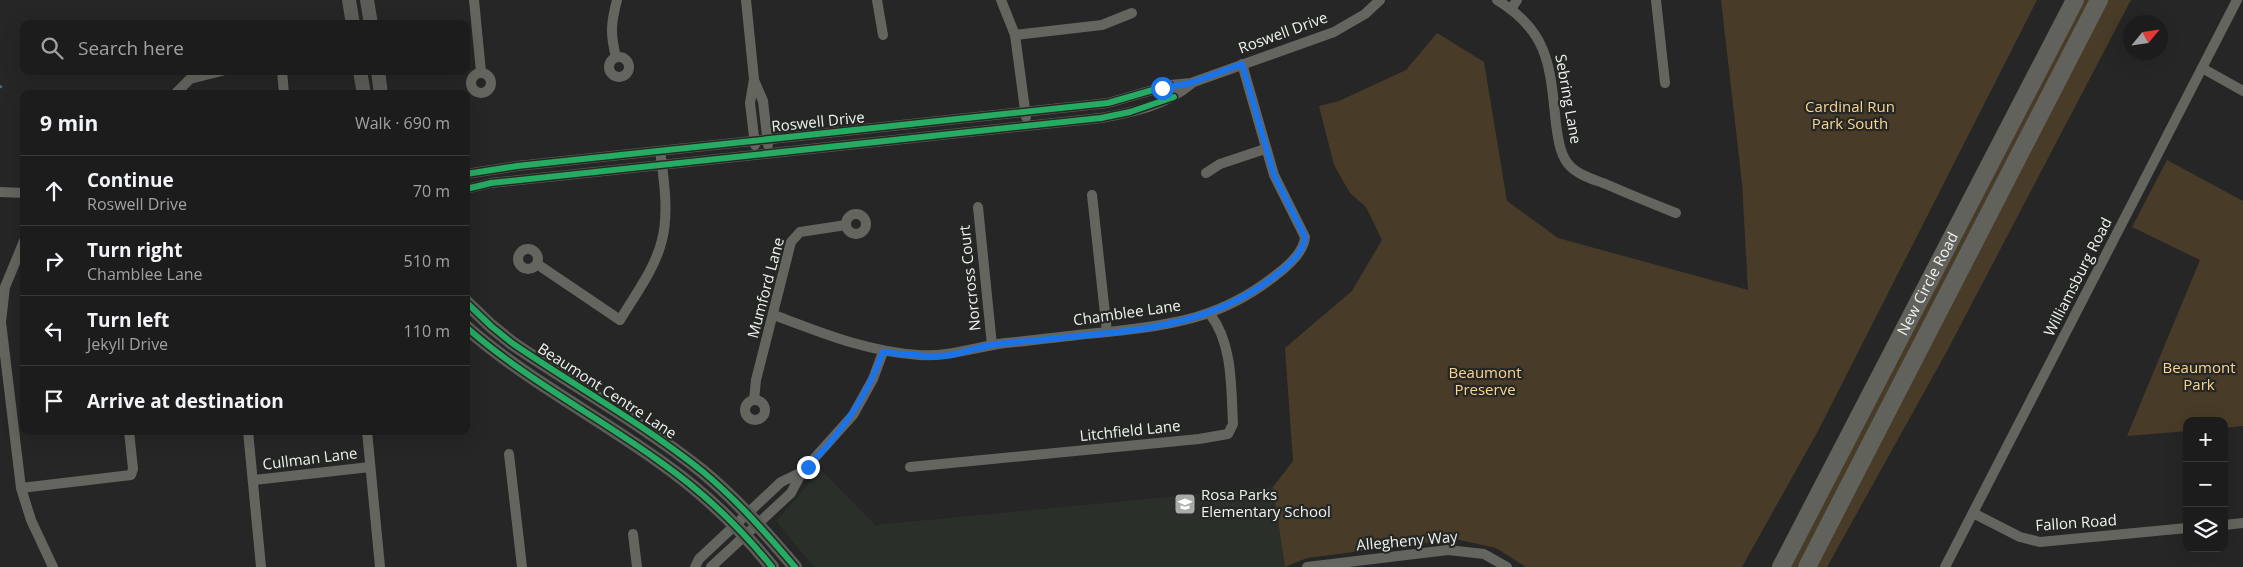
<!DOCTYPE html>
<html lang="en">
<head>
<meta charset="utf-8">
<style>
	:root { --surface:#1c1c1c; --page:#292929; --text:#f1f3f6; --muted:#a0a1a3; --line:#3a3a3b }
	body { margin:0; font-family:"Open Sans",sans-serif; background:var(--page); color:var(--text) }
	.controls { position:absolute; right:15px; bottom:15px; display:grid; overflow:hidden; border-radius:10px; box-shadow:0 5px 20px #0002 }
	.controls button { width:45px; height:45px; display:grid; place-items:center; padding:0; border:0; border-bottom:1px solid var(--line); background:var(--surface); color:var(--text); font:25px sans-serif }
	.compass { position:absolute; left:2123px; top:15px; width:45px; height:45px; border-radius:50%; background:var(--surface); box-shadow:0 5px 20px #0002; rotate:61deg }
	.stop { position:absolute; width:15px; height:15px; margin:-11px; border:4px solid #1a73e8; border-radius:50%; background:#fff }
	.stop.end { background:#1a73e8; border-color:#fff; box-shadow:0 1px 5px #0008 }
	.list { margin:0; padding:0; list-style:none }
	h2 { display:flex; justify-content:space-between; align-items:center; height:65px; margin:0; padding:0 20px; font-size:21px }
	h2 small { font-size:16px; font-weight:400; color:var(--muted) }
	.list li { display:grid; grid-template-columns:32px 1fr auto; gap:15px; align-items:center; box-sizing:border-box; height:70px; padding:0 20px; border-top:1px solid var(--line) }
	.list b { display:block; font-size:19px; white-space:nowrap }
	.list p { margin:0; font-size:16px; white-space:nowrap; color:var(--muted) }
	.list em { font-size:16px; font-style:normal; color:var(--muted) }
	.icon { flex:none; width:28px; height:28px; fill:none; stroke:currentColor; stroke-width:2; stroke-linecap:round; stroke-linejoin:round }
	.map { position:relative; flex:none; width:2243px; height:567px; overflow:hidden }
	.search { position:absolute; background:var(--surface); box-shadow:0 5px 20px #0002; left:20px; top:20px; width:450px; height:55px; display:flex; align-items:center; gap:12px; box-sizing:border-box; padding:0 18px; border-radius:10px; color:var(--muted); font-size:19px }
	.panel { position:absolute; background:var(--surface); box-shadow:0 5px 20px #0002; left:20px; top:90px; width:450px; height:345px; border-radius:10px }
	.map>svg:first-child { display:block }
	.built { fill:#2a3029 }
	.green { fill:#483c28 }
	.lines { fill:none; stroke-linecap:round; stroke-linejoin:round }
	.stream { stroke:#387276; stroke-width:2.5 }
	.street { stroke:#64655f; stroke-width:10 }
	.secondary { stroke:#5c5d58; stroke-width:14 }
	.highway { stroke:#61625b; stroke-width:18 }
	.cycleway-casing { stroke:#252724; stroke-width:9 }
	.cycleway { stroke:#26ab63; stroke-width:6 }
	.route { stroke:#1a73e8; stroke-width:6 }
	.labels { text-anchor:middle; stroke-width:4.5; stroke-linejoin:round; paint-order:stroke }
	.street-label { font-size:15px; fill:#f0f2f0; stroke:#252724 }
	.park-label { font-size:15px; fill:#fbd491; stroke:#252724 }
	.poi-label { font-size:15px; fill:#f0f2f0; stroke:#252724; text-anchor:start }
</style>
</head>
<body>
<div class="map">
<svg width="2243" height="567" viewBox="0 0 2243 567">
	<rect width="100%" height="100%" fill="#252625"/>
	<!-- built -->
	<path class="built" d="M821,470L875,525L1273,487L1285,567H814L776,521Z"/>
	<!-- green -->
	<g class="green">
		<path d="M1721,0H2037L1818,431L1742,567H1526L1496,548L1455,539L1307,558L1285,567L1273,487L1293,461L1285,348L1352,291L1382,240L1366,207L1350,193L1334,165L1319,106L1339,101L1406,70L1437,33L1484,62L1507,201L1558,238L1748,290L1742,183Z"/>
		<path d="M2080,0H2090L1797,567H1787Z"/>
		<path d="M2108,0H2131L1947,351L1827,567H1816Z"/>
		<path d="M2167,160L2243,201V426L2224,428V421H2187V431L2127,436L2200,260L2132,227Z"/>
	</g>
	<g class="lines">
		<!-- stream -->
		<path class="stream" d="M0,86L1,87"/>
		<!-- street -->
		<g class="street">
			<path d="M474,0L481,72"/>
			<path d="M746,0L754,79L750,103L755,145"/>
			<path d="M877,0L883,35"/>
			<path d="M1001,0L1015,35L1026,117"/>
			<path d="M1497,0C1550,32 1550,68 1556,124C1558,138 1560,157 1571,167C1580,176 1596,180 1608,185C1631,195 1653,204 1676,213"/>
			<path d="M1656,0L1665,83"/>
			<path d="M1511,9L1517,0"/>
			<path d="M1015,35L1102,25L1132,13"/>
			<circle cx="619" cy="67" r="10"/>
			<path d="M616,57C610,34 611,23 617,0"/>
			<path d="M2202,68L2243,91"/>
			<path d="M282,71L284,94"/>
			<circle cx="481" cy="83" r="10"/>
			<path d="M754,80L763,101L768,145"/>
			<path d="M175,94L190,79L222,71"/>
			<path d="M1206,173L1220,164L1265,149"/>
			<path d="M466,174L517,166L1108,103L1170,85L1191,83L1334,32L1365,14L1380,0"/>
			<path d="M466,189L491,183L1101,118C1134,112 1164,106 1191,84"/>
			<path d="M0,192L24,193"/>
			<path d="M1092,195L1107,332"/>
			<path d="M978,207L992,345"/>
			<circle cx="856" cy="224" r="10"/>
			<path d="M24,241L5,287L1,322L21,488L31,520L53,567"/>
			<circle cx="528" cy="259" r="10"/>
			<path d="M537,264L620,320C635,295 655,269 662,240C669,213 664,179 660,151"/>
			<path d="M774,315C822,333 868,352 919,355C949,357 976,347 1005,343C1039,340 1073,335 1107,332C1173,325 1222,318 1276,275C1288,266 1304,252 1305,237L1274,175L1242,64"/>
			<circle cx="755" cy="410" r="10"/>
			<path d="M754,400L756,380L791,242L800,232L846,225"/>
			<path d="M248,431L261,567"/>
			<path d="M367,431L380,567"/>
			<path d="M509,454L522,567"/>
			<path d="M910,467L1199,439L1228,434L1233,424C1231,388 1233,344 1210,314"/>
			<path d="M254,480L370,467"/>
			<path d="M21,488L131,475L133,469L129,431"/>
			<path d="M1973,513L2020,537L2040,542L2187,528"/>
			<path d="M2224,525L2243,523"/>
			<path d="M633,534L637,567"/>
			<path d="M695,567L699,559L781,482L802,472"/>
			<path d="M711,567L791,493L802,472L853,415L873,379L883,352"/>
			<path d="M1307,567L1448,550L1484,554L1507,567"/>
			<path d="M1945,567L2237,0"/>
		</g>
		<!-- secondary -->
		<g class="secondary">
			<path d="M349,0L353,24"/>
			<path d="M367,0L371,24"/>
			<path d="M360,71L364,94"/>
			<path d="M378,71L381,94"/>
			<path d="M466,302L491,326L512,343C575,386 642,423 702,471C737,500 766,533 795,567"/>
			<path d="M466,327C525,379 595,415 659,461C702,491 739,526 772,567"/>
		</g>
		<!-- highway -->
		<g class="highway">
			<path id="s1" d="M1781,567L2075,0"/>
			<path d="M1807,567L2099,0"/>
		</g>
		<!-- cycleway casing -->
		<g class="cycleway-casing">
			<g id="cycleway">
				<path d="M466,174L517,166L1108,103L1170,85"/>
				<path d="M466,189L491,183L1101,118L1130,112L1174,97"/>
				<path d="M466,302L491,326L512,343C575,386 642,423 702,471C737,500 766,533 795,567"/>
				<path d="M466,327C525,379 595,415 659,461C702,491 739,526 772,567"/>
			</g>
		</g>
		<!-- cycleway -->
		<use href="#cycleway" class="cycleway"/>
	</g>
	<g class="lines">
		<!-- route -->
		<path class="route" d="M808,467C842,431 866,399 883,352C905,354 928,358 951,355C964,352 977,348 991,345C1003,343 1016,342 1029,341C1116,331 1204,333 1276,275C1288,266 1304,252 1305,237L1274,175L1242,64L1191,83L1162,88"/>
	</g>
	<!-- icons -->
	<defs>
		<g id="school-square" transform="scale(1.125)"><rect x="-9" y="-9" width="18" height="18" rx="4" fill="#a9aba9" stroke="#252724"/><path d="M0-5L7-2L0 1L-7-2ZM-4 1L0 2.5L4 1V4Q0 6-4 4Z" fill="#fff"/></g>
	</defs>
	<g fill-rule="evenodd">
		<use href="#school-square" x="1185" y="504"/>
	</g>
	<g class="labels">
		<!-- street labels -->
		<g class="street-label">
			<text transform="translate(1283 33) rotate(-20)" y="5">Roswell Drive</text>
			<text transform="translate(1568 99) rotate(80)" y="5">Sebring Lane</text>
			<text transform="translate(818 122) rotate(-6)" y="5">Roswell Drive</text>
			<text transform="translate(2078 277) rotate(-63)" y="5">Williamsburg Road</text>
			<text transform="translate(970 278) rotate(-96)" y="5">Norcross Court</text>
			<text dy="5" stroke="none"><textPath href="#s1" startOffset="319">New Circle Road</textPath></text>
			<text transform="translate(766 288) rotate(-75)" y="5">Mumford Lane</text>
			<text transform="translate(1127 313) rotate(-8)" y="5">Chamblee Lane</text>
			<text transform="translate(607 391) rotate(33)" y="5">Beaumont Centre Lane</text>
			<text transform="translate(1130 431) rotate(-6)" y="5">Litchfield Lane</text>
			<text transform="translate(310 459) rotate(-7)" y="5">Cullman Lane</text>
			<text transform="translate(2076 523) rotate(-4)" y="5">Fallon Road</text>
			<text transform="translate(1407 541) rotate(-5)" y="5">Allegheny Way</text>
		</g>
		<!-- park labels -->
		<g class="park-label">
			<text x="1850" y="112">Cardinal Run<tspan x="1850" dy="17">Park South</tspan></text>
			<text x="2199" y="373">Beaumont<tspan x="2199" dy="17">Park</tspan></text>
			<text x="1485" y="378">Beaumont<tspan x="1485" dy="17">Preserve</tspan></text>
		</g>
		<!-- poi labels -->
		<g class="poi-label">
			<text x="1201" y="500">Rosa Parks<tspan x="1201" dy="17">Elementary School</tspan></text>
		</g>
	</g>
</svg>
<div class="controls">
<button>+</button>
<button>−</button>
<button><svg class="icon" aria-label="layers" viewBox="0 0 24 24"><path d="M12 4l9 5-9 5-9-5zM3 14l9 5 9-5"/></svg></button>
</div>
<svg class="compass" viewBox="-18 -18 36 36"><path d="M0-13l5 13h-10z" fill="#e53935"/><path d="M0 13l5-13h-10z" fill="#a0a1a3"/></svg>
<div class="stop" style="left:1162px;top:88px"></div>
<div class="stop end" style="left:808px;top:467px"></div>
<div class="search"><svg class="icon" aria-label="search" viewBox="0 0 24 24"><circle cx="10" cy="10" r="6"/><path d="M15 15l6 6"/></svg>Search here</div>
<section class="panel">
<h2>9 min<small>Walk · 690 m</small></h2>
<ul class="list">
<li><svg class="icon" aria-label="ahead" viewBox="0 0 24 24"><path d="M12 20V5M6 11l6-6 6 6"/></svg><div><b>Continue</b><p>Roswell Drive</p></div><em>70 m</em></li>
<li><svg class="icon" aria-label="right" viewBox="0 0 24 24"><path d="M7 20v-9h11M14 6l5 5-5 5"/></svg><div><b>Turn right</b><p>Chamblee Lane</p></div><em>510 m</em></li>
<li><svg class="icon" aria-label="left" viewBox="0 0 24 24"><path d="M17 20v-9H6M10 6l-5 5 5 5"/></svg><div><b>Turn left</b><p>Jekyll Drive</p></div><em>110 m</em></li>
<li><svg class="icon" aria-label="arrive" viewBox="0 0 24 24"><path d="M6 21V4h12l-3 4 3 4H6"/></svg><div><b>Arrive at destination</b></div></li>
</ul>
</section>
</div>
</body>
</html>
